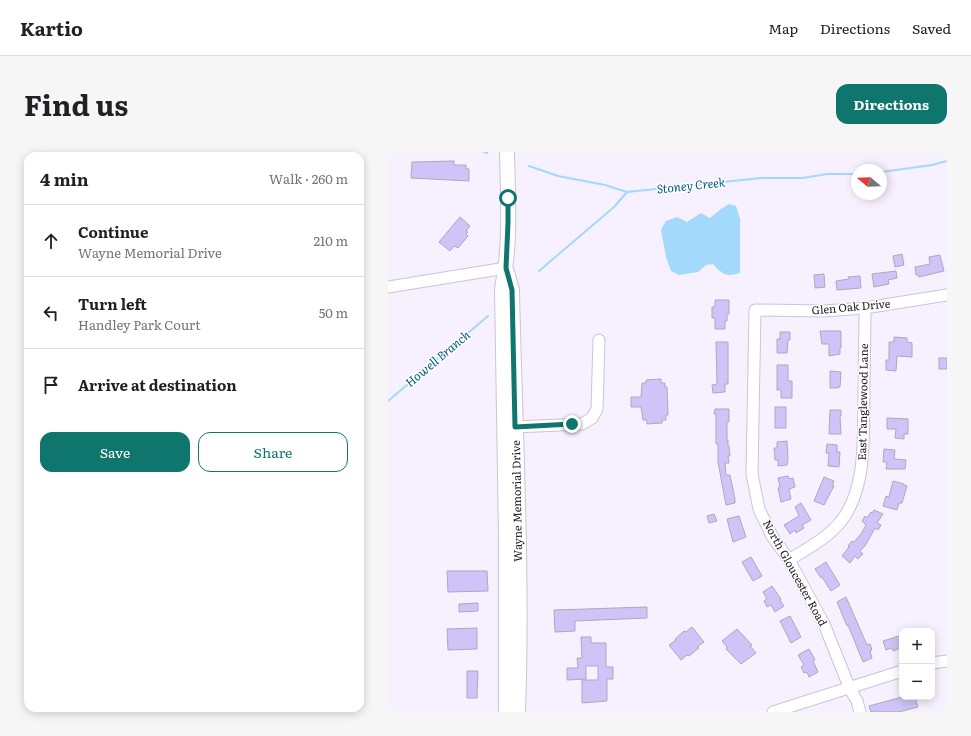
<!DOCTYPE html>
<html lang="en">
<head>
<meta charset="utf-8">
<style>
	:root { --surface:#fff; --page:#f6f6f6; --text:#202124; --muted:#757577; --line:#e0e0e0; --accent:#0f766e }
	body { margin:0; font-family:Literata,serif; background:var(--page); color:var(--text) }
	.controls { position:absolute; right:12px; bottom:12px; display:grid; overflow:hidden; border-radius:8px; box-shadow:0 2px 10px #0003 }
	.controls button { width:36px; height:36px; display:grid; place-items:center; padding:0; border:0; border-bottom:1px solid var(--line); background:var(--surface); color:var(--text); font:20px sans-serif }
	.compass { position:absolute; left:463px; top:12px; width:36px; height:36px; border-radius:50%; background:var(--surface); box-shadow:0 2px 10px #0003; rotate:289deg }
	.stop { position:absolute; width:12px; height:12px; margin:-9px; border:3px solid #0f766e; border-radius:50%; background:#fff }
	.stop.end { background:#0f766e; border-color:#fff; box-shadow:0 1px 4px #0008 }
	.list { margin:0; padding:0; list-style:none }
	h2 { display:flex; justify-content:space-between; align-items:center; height:52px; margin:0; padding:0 16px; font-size:17px }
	h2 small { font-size:13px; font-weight:400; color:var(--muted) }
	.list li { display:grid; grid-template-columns:26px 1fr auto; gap:12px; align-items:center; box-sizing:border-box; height:72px; padding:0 16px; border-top:1px solid var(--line) }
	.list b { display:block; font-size:15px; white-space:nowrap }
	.list p { margin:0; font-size:13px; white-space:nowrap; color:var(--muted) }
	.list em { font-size:13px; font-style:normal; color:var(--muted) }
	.actions { display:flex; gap:8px; padding:12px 16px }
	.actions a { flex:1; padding:9px 0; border:1px solid var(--accent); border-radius:12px; text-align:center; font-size:14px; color:var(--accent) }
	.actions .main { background:var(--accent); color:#fff }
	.icon { flex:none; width:22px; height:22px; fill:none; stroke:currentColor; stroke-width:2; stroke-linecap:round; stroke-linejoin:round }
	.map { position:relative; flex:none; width:559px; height:560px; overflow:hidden; border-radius:12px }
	header { display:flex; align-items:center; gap:24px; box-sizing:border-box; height:56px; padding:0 20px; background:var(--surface); border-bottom:1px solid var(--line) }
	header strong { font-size:19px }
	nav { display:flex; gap:22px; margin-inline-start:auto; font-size:14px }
	.intro { display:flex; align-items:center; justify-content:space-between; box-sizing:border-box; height:96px; padding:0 24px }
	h1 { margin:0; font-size:28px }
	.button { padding:10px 18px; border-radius:12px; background:var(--accent); color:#fff; font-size:14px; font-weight:700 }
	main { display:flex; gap:24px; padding:0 24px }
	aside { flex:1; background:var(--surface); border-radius:12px; box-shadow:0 2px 10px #0003 }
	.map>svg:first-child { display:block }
	.water { fill:#a3d9fb }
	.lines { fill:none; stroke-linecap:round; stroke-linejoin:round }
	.stream { stroke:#a3d9fb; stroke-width:2 }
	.building { fill:#d0c3f8; stroke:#ada9ba }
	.minor-casing { stroke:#ccc4d4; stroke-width:13 }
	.major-casing { stroke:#ccc4d4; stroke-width:16 }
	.minor { stroke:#fff; stroke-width:11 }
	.major { stroke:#fff; stroke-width:14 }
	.route { stroke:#0f766e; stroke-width:5 }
	.labels { text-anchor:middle; stroke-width:3; stroke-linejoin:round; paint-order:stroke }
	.street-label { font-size:11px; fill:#1b181d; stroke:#fff }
	.water-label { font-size:12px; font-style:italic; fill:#015c84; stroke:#fff }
</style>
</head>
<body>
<header>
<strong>Kartio</strong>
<nav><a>Map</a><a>Directions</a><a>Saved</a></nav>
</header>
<div class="intro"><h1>Find us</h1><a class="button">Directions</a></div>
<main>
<aside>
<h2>4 min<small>Walk · 260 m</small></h2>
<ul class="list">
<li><svg class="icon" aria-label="ahead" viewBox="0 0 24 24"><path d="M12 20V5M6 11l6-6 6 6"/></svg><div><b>Continue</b><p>Wayne Memorial Drive</p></div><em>210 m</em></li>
<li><svg class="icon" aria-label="left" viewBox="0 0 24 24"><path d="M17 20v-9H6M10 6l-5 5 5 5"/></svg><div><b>Turn left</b><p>Handley Park Court</p></div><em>50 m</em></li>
<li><svg class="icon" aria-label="arrive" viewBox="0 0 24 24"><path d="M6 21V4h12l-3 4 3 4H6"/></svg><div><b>Arrive at destination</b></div></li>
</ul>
<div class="actions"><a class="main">Save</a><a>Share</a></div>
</aside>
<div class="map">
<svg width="559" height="560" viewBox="0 0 559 560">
	<rect width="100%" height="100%" fill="#f7f0fe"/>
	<!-- water -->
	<path class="water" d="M341,52L348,54L352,67V121C338,125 335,123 325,112L318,113L310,120L291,123L283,119L278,105L273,78L278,69L289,65L299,70L313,61L322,66L333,57Z"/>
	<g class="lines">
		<!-- stream -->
		<g class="stream">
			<path d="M96,0L99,1"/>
			<path d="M141,14L170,24L217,33L239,40L373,26H415L439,22H469"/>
			<path d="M493,20L544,13L559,9"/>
			<path d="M151,119L226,55L239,40"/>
			<path d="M0,249L100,164"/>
		</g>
	</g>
	<!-- building -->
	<g class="building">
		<path d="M66,9V13H78V17H81V29L23,26L24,10Z"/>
		<path d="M72,65L82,74L78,79L80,80L78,82L80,84L70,96L66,94L62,99L51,90Z"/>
		<path d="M514,102L516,113L507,115L505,104Z"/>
		<path d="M552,103L556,119L531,125L530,123H528L527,115L542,112L541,105Z"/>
		<path d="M508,119L509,126L500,128L501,132L486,135L484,122Z"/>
		<path d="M436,122L437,135L427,136L426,123Z"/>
		<path d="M472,124L473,136L449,138L448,129L461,127L460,125Z"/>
		<path d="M327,148H341V162H339V169H337V177H327V166H324V155H327Z"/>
		<path d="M432,179H453V196H452V202L441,204V192H434Z"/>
		<path d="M392,180H402V188H400L399,201H389V187H392Z"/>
		<path d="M506,185L519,186V190L524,191V205L509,204L508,219L498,218V208H501V190H506Z"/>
		<path d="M328,190H340V232H337V240L325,241L324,233L329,232Z"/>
		<rect x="551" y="206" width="8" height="11"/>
		<path d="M389,213H400V229H404V246H393V238H389Z"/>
		<path d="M442,219L453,220L452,235H450V236H442Z"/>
		<path d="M273,227V231H277V235H279L280,263H278V268H274V271L259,272V268H255L253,255H243V245H253L254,231H258V228Z"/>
		<rect x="387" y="255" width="11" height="21"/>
		<path d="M327,257H341V270H339V288H340V294H341L342,304H340L341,311H337L338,323H342L347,347V351L338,353L330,310V292H328V262H326Z"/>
		<path d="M442,258H453V264H452L453,282H441Z"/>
		<path d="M499,266L520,267V282H516V287L507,286L508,277H499Z"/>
		<path d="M399,289L400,308L399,313L390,314V308H387L386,296H389V290Z"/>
		<path d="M439,292L449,293V300H452L451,315L440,314L441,301H438Z"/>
		<path d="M496,297L507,298L506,307L518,308L517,317H498L499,310H495Z"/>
		<path d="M400,324L401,327L405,326L407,335L401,337L403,347L393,350L390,336L392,335L390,326Z"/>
		<path d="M436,325L446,329L444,334H446L436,353L426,349Z"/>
		<path d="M505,329L516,332V333L519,334L514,351H511L509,358L495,354L498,344L501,345Z"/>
		<path d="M413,351L423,368L414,373L416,376L408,381L407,378L402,382L396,373L411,364L407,355Z"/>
		<path d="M486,358L495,362L489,371L493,373L490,378L487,376L477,394L472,399L475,402L470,407L467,404L462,411L454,404L461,395L460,394L464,389L466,390L473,382L478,373L474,369L477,364L479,366L483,360L484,361Z"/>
		<path d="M326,362L329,369L321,371L319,364Z"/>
		<path d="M351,364L358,385L345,390L339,367Z"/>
		<path d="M363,405L374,424L365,429L354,410Z"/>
		<path d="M438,410L452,433L443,439L434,425L433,426L427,417Z"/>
		<path d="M59,419H99L100,439L60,440Z"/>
		<path d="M384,434L393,447L392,448L396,454L387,460L383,453L379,455L376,449L379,447L375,440Z"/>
		<path d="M458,445L479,493L482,492L484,498L482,499L484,506L475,510L460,473L459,474L449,450Z"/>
		<path d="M90,451V459L71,460V452Z"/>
		<path d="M259,455V466L187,469V479L167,480L166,458Z"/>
		<path d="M402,464L413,485L403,491L392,469Z"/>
		<path d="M304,475L316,490L309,495L311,496L301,504L299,503L293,508L281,493L288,488L287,487L296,479L298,480Z"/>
		<path d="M89,476V497L60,498L59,477Z"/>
		<path d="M349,477L364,493L362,494L368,501L353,512L338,497L339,495L334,489Z"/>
		<path d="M514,483L513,496L505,499L504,496L498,498L495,489Z"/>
		<path d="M193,485H203V491H218V515H225V527H219V549L194,551V528H210V514H198V527L179,528V516H190L189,506H194Z"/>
		<path d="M421,497L427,508L425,509L430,520L421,525L419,520L416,521L413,515L416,513L410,503Z"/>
		<path d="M79,519H90L89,546H79Z"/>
		<path d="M514,545H527L530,555L511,560H483L481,554Z"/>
	</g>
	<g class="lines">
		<!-- minor casing -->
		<g class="minor-casing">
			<g id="minor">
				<path d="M0,135L118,116"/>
				<path d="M127,275L194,272L204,266L209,257L211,188"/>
				<path d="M401,408C420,396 440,386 454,368C479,335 475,284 476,244C476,215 477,185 477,156"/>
				<path d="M544,511L559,509"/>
				<path d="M385,560L514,519"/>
				<path d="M472,560L469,549L462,537L436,472L401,408L384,384L371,357L364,322L367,158L436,159L477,156L559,143"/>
			</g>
		</g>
		<!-- major casing -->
		<g class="major-casing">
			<g id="major">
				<path d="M119,120L124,138C127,278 135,419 130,560"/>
				<path d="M118,560V385L114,137C123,92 120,46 119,0"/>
			</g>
		</g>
		<!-- minor -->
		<use href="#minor" class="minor"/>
		<!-- major -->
		<use href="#major" class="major"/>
	</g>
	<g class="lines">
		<!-- route -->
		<path class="route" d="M120,46V71L118,116L124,138L127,275L184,272"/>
	</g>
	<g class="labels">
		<!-- street labels -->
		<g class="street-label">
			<text transform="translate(463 155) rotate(-5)" y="4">Glen Oak Drive</text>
			<text transform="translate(475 250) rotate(-89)" y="4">East Tanglewood Lane</text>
			<text transform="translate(129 349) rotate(-91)" y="4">Wayne Memorial Drive</text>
			<text transform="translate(407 421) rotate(61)" y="4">North Gloucester Road</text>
		</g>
		<!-- water labels -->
		<g class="water-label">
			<text transform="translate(303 34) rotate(-6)" y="4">Stoney Creek</text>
			<text transform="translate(50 207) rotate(-40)" y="4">Howell Branch</text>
		</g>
	</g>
</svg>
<div class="controls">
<button>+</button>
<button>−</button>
</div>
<svg class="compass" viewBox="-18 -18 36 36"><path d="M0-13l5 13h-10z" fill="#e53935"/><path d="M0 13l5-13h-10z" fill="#757577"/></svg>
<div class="stop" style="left:120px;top:46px"></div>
<div class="stop end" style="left:184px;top:272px"></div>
</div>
</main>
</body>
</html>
